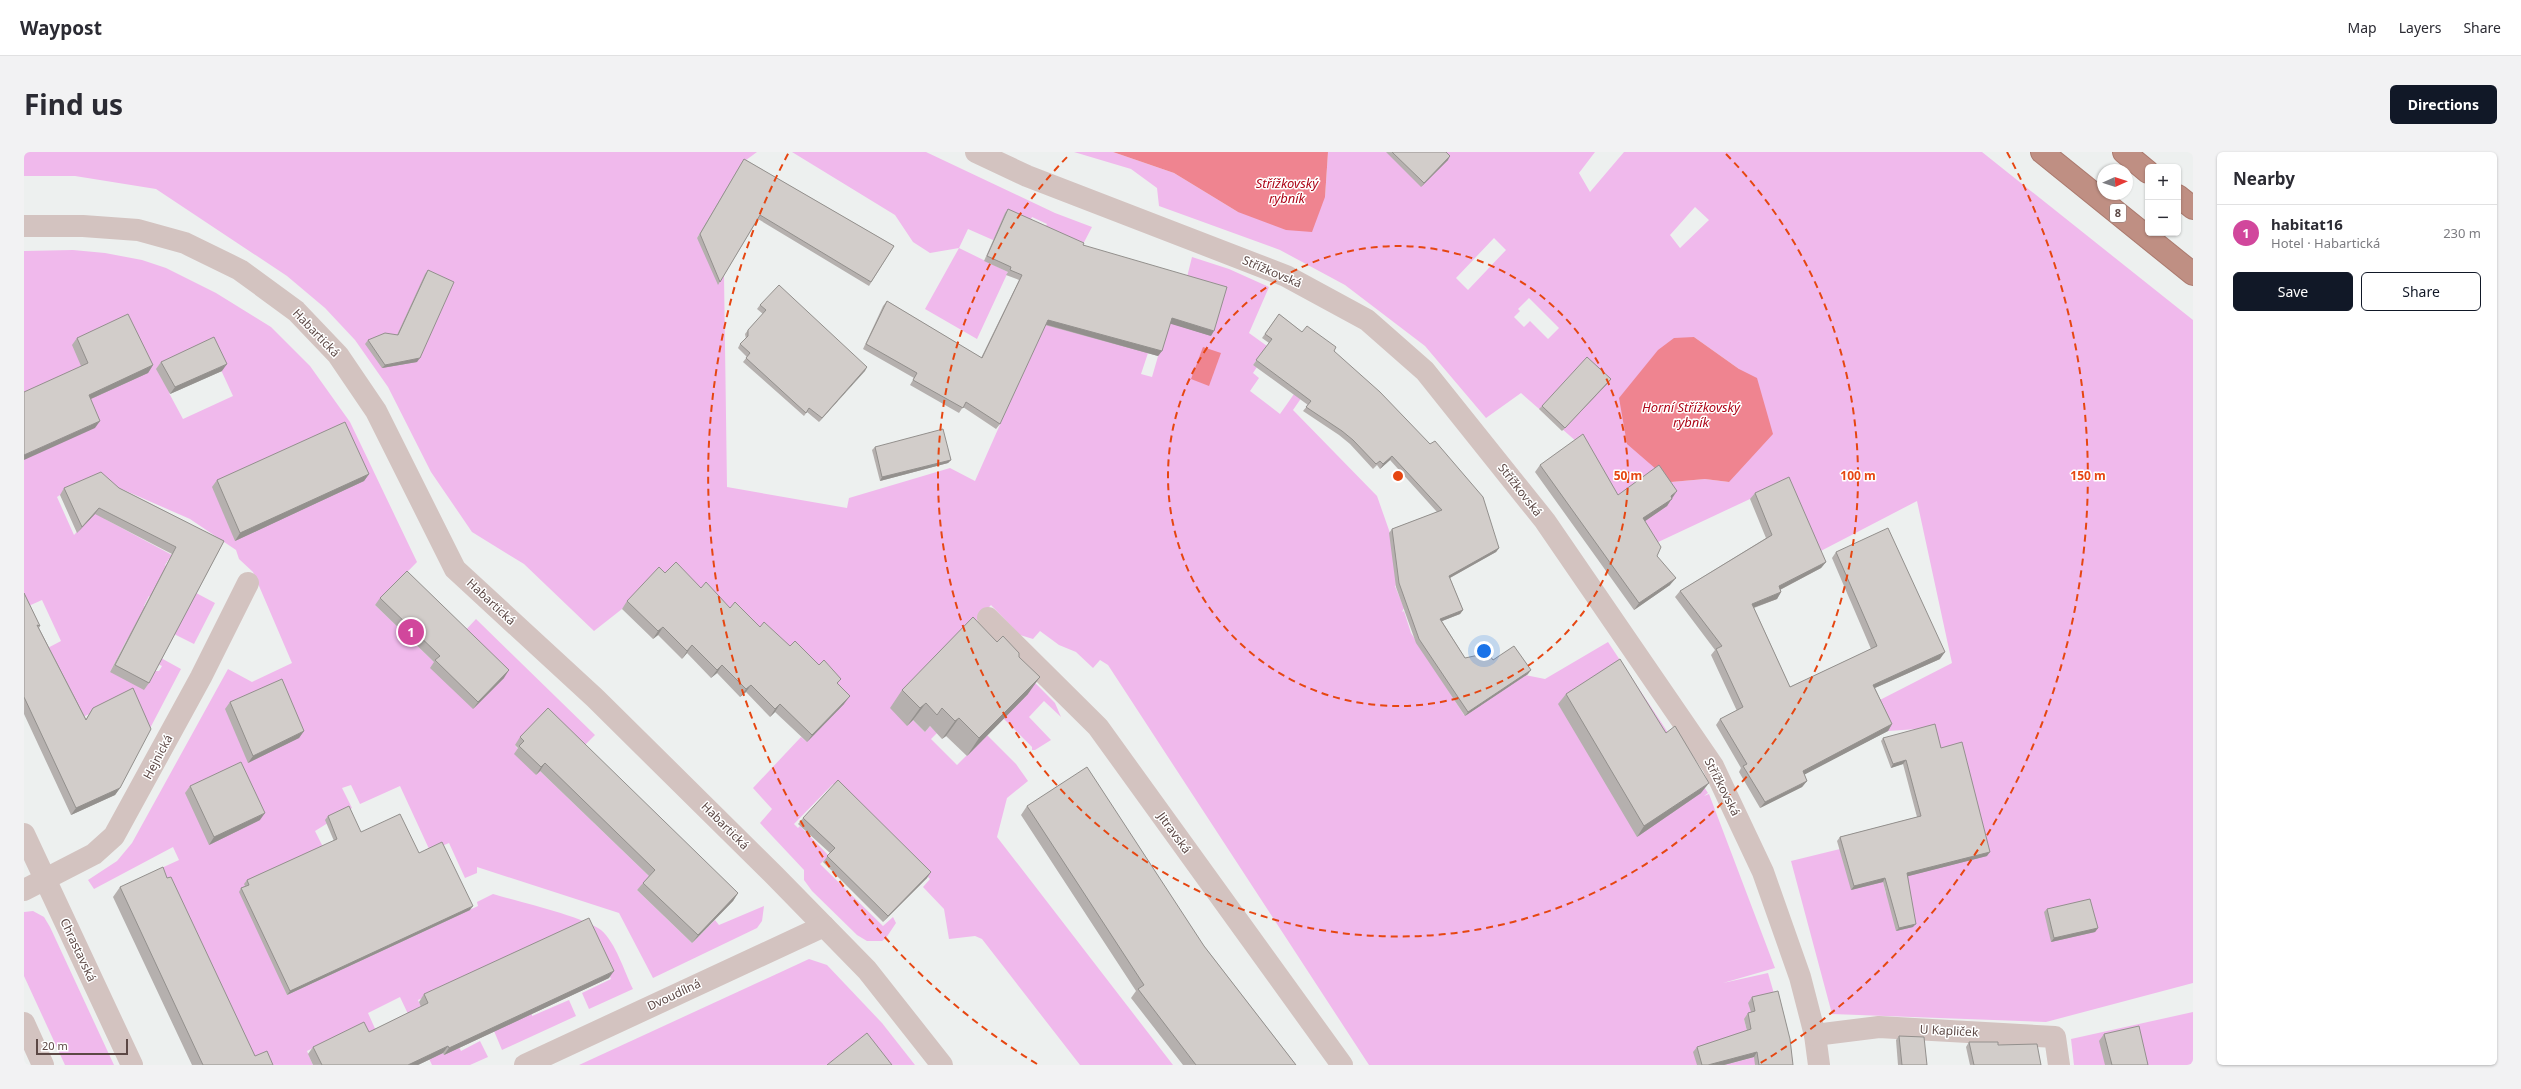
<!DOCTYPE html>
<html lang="en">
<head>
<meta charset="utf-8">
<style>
	:root { --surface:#fff; --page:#f2f2f3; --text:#2b2b33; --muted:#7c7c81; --line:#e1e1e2; --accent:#111827 }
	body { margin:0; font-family:"Noto Sans",sans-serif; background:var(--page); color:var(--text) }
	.controls { position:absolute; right:12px; top:12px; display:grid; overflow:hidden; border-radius:6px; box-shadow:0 1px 3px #0004 }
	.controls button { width:36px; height:36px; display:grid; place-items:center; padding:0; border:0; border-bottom:1px solid var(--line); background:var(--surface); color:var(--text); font:20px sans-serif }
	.compass { position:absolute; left:2073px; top:12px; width:36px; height:36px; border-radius:50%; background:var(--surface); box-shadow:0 1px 3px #0004; rotate:87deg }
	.scale { position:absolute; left:12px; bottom:10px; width:92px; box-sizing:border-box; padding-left:4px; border:2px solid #5c4845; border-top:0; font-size:11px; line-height:14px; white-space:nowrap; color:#5c4845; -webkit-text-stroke:3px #fff; paint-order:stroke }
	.you { position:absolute; left:1460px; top:499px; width:14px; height:14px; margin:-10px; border:3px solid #fff; border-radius:50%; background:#1a73e8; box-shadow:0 0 0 6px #1a73e833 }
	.badge { display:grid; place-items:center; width:26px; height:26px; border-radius:50%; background:var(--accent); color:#fff; font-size:13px; font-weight:700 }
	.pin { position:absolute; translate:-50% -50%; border:2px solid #fff; box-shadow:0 1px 4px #0006 }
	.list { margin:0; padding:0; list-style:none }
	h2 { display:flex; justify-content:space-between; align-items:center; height:52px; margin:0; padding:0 16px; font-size:17px }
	h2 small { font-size:13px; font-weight:400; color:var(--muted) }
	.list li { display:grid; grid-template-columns:26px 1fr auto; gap:12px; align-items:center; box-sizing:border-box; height:56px; padding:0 16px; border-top:1px solid var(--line) }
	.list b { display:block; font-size:15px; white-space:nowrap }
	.list p { margin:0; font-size:13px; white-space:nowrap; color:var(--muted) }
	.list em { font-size:13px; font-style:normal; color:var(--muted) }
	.actions { display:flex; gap:8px; padding:12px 16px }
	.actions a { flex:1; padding:9px 0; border:1px solid var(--accent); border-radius:6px; text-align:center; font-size:14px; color:var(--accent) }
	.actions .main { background:var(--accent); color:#fff }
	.map { position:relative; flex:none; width:2169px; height:913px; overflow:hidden; border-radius:6px }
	header { display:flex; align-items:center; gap:24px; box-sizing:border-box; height:56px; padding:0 20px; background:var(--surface); border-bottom:1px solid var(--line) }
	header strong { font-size:19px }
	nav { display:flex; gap:22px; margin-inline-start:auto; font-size:14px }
	.intro { display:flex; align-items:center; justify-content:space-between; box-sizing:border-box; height:96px; padding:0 24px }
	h1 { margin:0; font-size:28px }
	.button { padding:10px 18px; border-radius:6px; background:var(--accent); color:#fff; font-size:14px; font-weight:700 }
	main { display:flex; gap:24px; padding:0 24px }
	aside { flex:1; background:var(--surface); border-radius:6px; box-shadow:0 1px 3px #0004 }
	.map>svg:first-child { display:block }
	.green { fill:#f0b9ec; fill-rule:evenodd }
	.water { fill:#ef8490 }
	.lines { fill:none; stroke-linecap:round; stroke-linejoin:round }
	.highway-casing { stroke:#ab7a6e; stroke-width:24 }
	.street { stroke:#d3c3c0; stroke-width:22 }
	.highway { stroke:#bf8f83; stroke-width:22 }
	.wall { fill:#b5b0ae }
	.shaded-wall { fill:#93908d }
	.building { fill:#d2cdca; stroke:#93908d }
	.ring { fill:none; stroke:#e64611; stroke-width:2; stroke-dasharray:7 5 }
	.labels { text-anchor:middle; stroke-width:3; stroke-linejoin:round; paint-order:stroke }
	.shield { fill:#fff; stroke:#8d7f7d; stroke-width:1 }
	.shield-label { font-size:11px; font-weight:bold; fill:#5c4845 }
	.street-label { font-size:12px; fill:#5c4845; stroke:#fff }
	.water-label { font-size:13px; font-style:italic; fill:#ad0618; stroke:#fff }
	.centre { fill:#e64611; stroke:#fff; stroke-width:2 }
	.ring-label { font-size:12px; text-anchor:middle; font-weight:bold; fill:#e64611; stroke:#fff; stroke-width:3; stroke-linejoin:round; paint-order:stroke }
</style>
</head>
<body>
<header>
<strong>Waypost</strong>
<nav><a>Map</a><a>Layers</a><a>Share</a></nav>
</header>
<div class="intro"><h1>Find us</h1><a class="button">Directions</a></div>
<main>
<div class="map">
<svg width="2169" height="913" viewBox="0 0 2169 913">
	<rect width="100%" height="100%" fill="#edf0ef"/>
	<!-- green -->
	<g class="green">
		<path d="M0,0H733L718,11L673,86L700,123L703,335L823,356L825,346L926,316L951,329L1033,144L1056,182L1092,192L1126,195L1117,222L1128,225L1146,163L1162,129L1168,105L1205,117L1245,135L1225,181L1243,194L1229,213L1233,215L1229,221L1235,226L1226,239L1256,262L1270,242L1289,229L1269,258L1353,344L1366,381L1373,433L1371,434L1380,456L1378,460L1380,459L1387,481L1440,563L1501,523L1521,527L1584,490L1684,641L1680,644L1685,642L1751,816L1699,831L1744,821L1751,845L1727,864L1720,867L1724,883L1708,911L1763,896L1731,913H1345L1084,513L1076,508L1069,516L1052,500L1035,493L1016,479L1009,487L996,483L967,453L951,470L1031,551L1037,565L1020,549L1005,565L1027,588L1011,598H1008V595L979,566L889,568L901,580L906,574L913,581L907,587L933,613L963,583L992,612L1004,629L983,646L973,685L1149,913H1056L958,787L951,784L925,787L920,757L899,735L906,727L809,632L770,672L774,676L776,674L805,704L796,712L859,774L869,765L872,771L862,786L858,789H843L833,783L788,739L780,728V718L736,671L748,657L729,636L777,585L783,590L629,423L598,457L570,479L500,412L448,380L407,320L364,235L331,188L301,156L263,124L132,37L51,24H0Z"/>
		<path d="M768,0H902L1031,61L1068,75L1056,98L1019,79L1023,72L1008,65L1005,72L969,88L944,77L935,96L984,120L953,187L901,157L935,96L906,101L889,90L871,63Z"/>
		<path d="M1050,0H1089L1150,21L1214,60L1301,45L1304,0H1571L1555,21L1566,40L1600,0H1958L2169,168V831L2022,870L1808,862L1767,709L1816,697L1859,730L1862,742L1881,725L1915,600L1908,576L1864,579L1850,551L1928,511L1893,349L1791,402L1760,331L1630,392L1553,290L1497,241L1462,266L1401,194L1321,133L1256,98L1135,54L1133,36L1107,17ZM1671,55L1685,68L1656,96L1646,83ZM1470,86L1482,98L1444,138L1432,126ZM1505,146L1535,176L1524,187L1506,169L1500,175L1490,165L1496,159L1494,157ZM1670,185L1715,217L1705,330L1681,327L1647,330Z"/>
		<path d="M49,98L81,101L118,108L142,116L192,141L247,175L286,214L326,270L393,410L351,453L411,511L452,467L571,583L555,599L491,593L512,623L516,619L626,725L613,738L668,791L691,768L695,773L740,754L738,769L733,776L629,826L595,761L453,715V721L441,726L425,691L406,699L376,634L336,652L327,633L318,636L328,656L291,679L301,699L222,737L263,843L454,754L453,750L469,742C492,749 561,765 577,778C592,791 600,819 609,837L565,857L558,841L587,827L561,771L508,862V864L545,848L552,864L478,898L470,879V813L394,848L419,902L435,895L437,899L456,889L464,905L446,913H408L376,845L344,861L353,881L340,888L334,875L283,899L289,913H227L133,718L155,708L149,695L70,737L64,728L93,709L108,691L204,517L228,530L268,511L229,420L215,407L212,398L166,367L93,335L81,367L148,403L150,409L145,407L141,413L146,417L142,425L191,451L170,492L150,482L160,461L125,444L120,454L126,457L102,489L86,520L135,519L138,514L134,512L137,506L157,517L122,584L104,543L53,568L18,499L37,489L18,448L0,456V99ZM185,192L209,244L159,267L145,241ZM89,342L50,383L33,345L36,343Z"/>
		<path d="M9,759L20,765L26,775L90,913H41L0,824V760Z"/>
		<path d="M785,807L803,813L858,871L891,913H555Z"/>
		<path d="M2169,860V913H2050L2047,887Z"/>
	</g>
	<!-- water -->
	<g class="water">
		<path d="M1089,0H1304L1301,45L1288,80L1262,78L1214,60L1150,21Z"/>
		<path d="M1670,185L1715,217L1733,226L1749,282L1705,330L1681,327L1647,330L1603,292L1595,246L1634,198L1650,186Z"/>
		<path d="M1179,195L1197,201L1185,234L1167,227Z"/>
	</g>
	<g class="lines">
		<!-- highway casing -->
		<g class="highway-casing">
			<g id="highway">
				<path d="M2018,0L2169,122"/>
				<path d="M2100,0L2124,20"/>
				<path d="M2154,44L2169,56"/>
			</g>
		</g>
		<!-- street -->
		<g class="street">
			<path d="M952,0L1003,24L1262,124L1343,168L1401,219L1521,369L1689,614L1739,720L1776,825L1791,883L1795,913"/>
			<path d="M0,74H59L114,78L161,91L216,118L272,159L314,203L352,259L431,417L571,546L750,723L843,818L918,913"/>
			<path d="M964,466L1074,575L1318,913"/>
			<path d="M0,682L108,913"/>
			<path d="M0,738L70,702L90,684L177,525L224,431"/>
			<path d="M0,871L19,913"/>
			<path d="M1791,883L1855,875L2031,885L2035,913"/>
			<path d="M501,913L800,774"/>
		</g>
		<!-- highway -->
		<use href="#highway" class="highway"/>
	</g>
	<!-- wall -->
	<g class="wall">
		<path d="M1362,0H1422L1424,8L1397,35Z"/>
		<path d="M720,7L870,94L845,134L734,67L694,133L673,86Z"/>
		<path d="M984,57L1059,93L1187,184L1146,171L1138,199L1134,204L1021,173L976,272L972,277L939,255L935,261L886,233L890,226L839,197L859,154L863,149L957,206L995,128L982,123L984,120L960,109L981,61Z"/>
		<path d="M404,118L393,210L358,216L341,192L344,188L373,183L401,122Z"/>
		<path d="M736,153L843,215L795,270L783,260L780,264L719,210L723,205L714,196L716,192L722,187L721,182L724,178L739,162L733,157Z"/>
		<path d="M1255,162L1278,180L1310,199L1475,396L1472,400L1426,426L1439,458L1436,462L1418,469L1441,506L1469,508L1504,522L1441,564L1392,491L1372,435L1365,381L1368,377L1413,360L1366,308L1356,317L1353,313L1349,317L1326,292L1315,283L1279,259L1284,253L1229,213L1245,191L1238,186Z"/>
		<path d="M53,186L129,213L124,221L67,247L71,276L57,214L48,193Z"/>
		<path d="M137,210L198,219L146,242L132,217Z"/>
		<path d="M1587,227L1584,231L1538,279L1515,257L1518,254Z"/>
		<path d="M851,295L927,308L924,311L856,329L848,298Z"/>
		<path d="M1516,313L1594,343L1648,346L1643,354L1621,369L1633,404L1646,433L1610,458L1511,320Z"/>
		<path d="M345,322L340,329L211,389L188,335L193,328Z"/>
		<path d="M40,336H95L200,389L125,531L120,538L86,520L148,402L71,362L53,381L36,343Z"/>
		<path d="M1731,341L1802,410L1797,416L1756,438L1757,440L1753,447L1730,456L1766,535L1847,497L1808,406L1812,400L1916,507L1851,536L1868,572L1864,579L1780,622L1783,629L1778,635L1736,656L1715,620L1717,616L1692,573L1696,567L1713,559L1687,503L1691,498L1651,445L1656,439L1742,386L1726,347Z"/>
		<path d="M641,421L677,436L706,456L795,513L817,527L813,532L820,552L783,590L751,560L746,565L722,540L716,545L693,521L687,526L663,501L658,507L634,483L629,487L598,457L603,449Z"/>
		<path d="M0,441L16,474L15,476L62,567L69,556L96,636L91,643L47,663L0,562Z"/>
		<path d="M356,446L480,526L449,557L406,516L410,510L351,453Z"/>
		<path d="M973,490L995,505L1004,542L943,604L922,584L918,587L906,574L901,580L889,568L883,574L866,556L878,538Z"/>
		<path d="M1542,542L1677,641L1613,685L1534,552Z"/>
		<path d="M206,550L280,579L275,586L224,611L201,557Z"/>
		<path d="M496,585L714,741L709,749L668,791L613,738L625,724L516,619L512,623L490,602L494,596L491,593Z"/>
		<path d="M1859,586L1917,596L1963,704L1884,724L1889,775L1872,779L1859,730L1827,738L1813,689L1816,685L1893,665L1879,612L1867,616L1857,589Z"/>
		<path d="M166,634L236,668L185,693L161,641Z"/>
		<path d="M1003,654L1180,794L1272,913H1159L1107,846L1112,839L997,663Z"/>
		<path d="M304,664L337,680L395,701L446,758L263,843L215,740L217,736L221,734L220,732L223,728L310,689L301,668Z"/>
		<path d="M779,666L903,726L859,770L799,710L806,701L774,672Z"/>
		<path d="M143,726L231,904L249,913H168L89,745L96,735Z"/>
		<path d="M2023,757L2074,776L2071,780L2027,790L2020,760Z"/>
		<path d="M585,826L420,903L419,901L394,913H289L284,902L289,895L345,880L397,855L395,850L400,842Z"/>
		<path d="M1728,845L1769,913H1731L1730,905L1700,913H1673L1669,900L1673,895L1723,879L1720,867L1724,861L1727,860L1724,851Z"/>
		<path d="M2080,882L2124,913H2081L2075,889Z"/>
		<path d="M1875,884L1903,913H1874L1872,888Z"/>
		<path d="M1945,890L1974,893L2017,913H1946L1942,895Z"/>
	</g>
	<!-- shaded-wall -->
	<g class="shaded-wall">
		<path d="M1426,4L1424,8L1397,35L1400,31Z"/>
		<path d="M1148,166L1190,179L1187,184L1144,171Z"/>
		<path d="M1024,168L1138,199L1134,204L1020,172Z"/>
		<path d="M396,206L393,210L358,216L361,213Z"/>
		<path d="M203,212L198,219L146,242L151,235Z"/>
		<path d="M129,213L124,221L60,250L65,243Z"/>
		<path d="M843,215L841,219L795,270L798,266Z"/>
		<path d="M1587,227L1584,231L1538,279L1541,276Z"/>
		<path d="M76,269L71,276L0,308V303Z"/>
		<path d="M1368,304L1366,308L1356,317L1359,312Z"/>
		<path d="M927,308L924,311L856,329L858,325Z"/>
		<path d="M345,322L340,329L211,389L216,381Z"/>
		<path d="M1653,339L1643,354L1614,374L1619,366Z"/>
		<path d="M75,356L71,362L53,381L58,375Z"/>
		<path d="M1475,396L1472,400L1422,428L1425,424Z"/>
		<path d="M1802,410L1797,416L1750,441L1755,434Z"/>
		<path d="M1652,426L1646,433L1610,458L1615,451Z"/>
		<path d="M1757,440L1753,447L1723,458L1728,452Z"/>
		<path d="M1439,458L1436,462L1413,471L1416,467Z"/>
		<path d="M639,475L634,483L629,487L634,479Z"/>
		<path d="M668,493L663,501L658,507L663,499Z"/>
		<path d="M1921,500L1916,507L1844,539L1849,533Z"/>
		<path d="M698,513L693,521L687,526L693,518Z"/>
		<path d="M485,518L480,526L449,557L454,550Z"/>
		<path d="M1507,518L1504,522L1441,564L1444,560Z"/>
		<path d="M1016,525L1004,542L943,604L955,586Z"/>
		<path d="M727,533L722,540L716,545L722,537Z"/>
		<path d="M826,544L820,552L783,590L788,583Z"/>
		<path d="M902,551L889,568L883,574L896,556Z"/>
		<path d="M756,552L751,560L746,565L751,557Z"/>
		<path d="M935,566L922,584L918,587L931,569Z"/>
		<path d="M1868,572L1864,579L1774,626L1779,619Z"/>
		<path d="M280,579L275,586L224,611L229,604Z"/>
		<path d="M1882,608L1879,612L1867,616L1869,612Z"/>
		<path d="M521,611L516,619L512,623L517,615Z"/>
		<path d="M1783,629L1778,635L1736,656L1741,650Z"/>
		<path d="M1685,631L1677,641L1613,685L1620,674Z"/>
		<path d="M96,636L91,643L47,663L52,656Z"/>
		<path d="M241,661L236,668L185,693L190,685Z"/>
		<path d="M1966,700L1963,704L1881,725L1883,721Z"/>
		<path d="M907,720L903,726L859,770L864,764Z"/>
		<path d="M1861,726L1859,730L1827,738L1830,734Z"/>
		<path d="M714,741L709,749L668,791L674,783Z"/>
		<path d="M449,754L446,758L263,843L266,839Z"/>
		<path d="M1892,772L1889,775L1872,779L1875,776Z"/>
		<path d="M2074,776L2071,780L2027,790L2030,786Z"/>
		<path d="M590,819L585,826L420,903L425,896Z"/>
		<path d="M424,894L419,901L394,913H384Z"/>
		<path d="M1733,900L1730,905L1700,913H1684Z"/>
	</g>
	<!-- building -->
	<g class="building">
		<path d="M1368,0H1422L1426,4L1400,31Z"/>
		<path d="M720,7L870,94L847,130L736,63L696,130L676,82Z"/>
		<path d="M984,57L1060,91L1059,93L1203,135L1190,179L1148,166L1138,199L1024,168L976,272L942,250L939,256L889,228L893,221L842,192L863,149L958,206L998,123L986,118L987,115L963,104Z"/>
		<path d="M404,118L430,130L396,206L361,213L344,188L361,181L374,183Z"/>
		<path d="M755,133L843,215L798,266L785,256L782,261L722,206L726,201L716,192L724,184V178L742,158L736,153Z"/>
		<path d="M104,162L129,213L65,243L76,269L0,303V240L64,211L53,186Z"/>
		<path d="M1255,162L1278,180L1283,174L1312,195L1310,199L1356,240L1406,292L1411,289L1459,345L1475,396L1425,424L1439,458L1416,467L1441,506L1464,501L1469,508L1490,494L1507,518L1444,560L1395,487L1375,431L1368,377L1418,358L1368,304L1359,312L1356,309L1352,312L1329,288L1318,279L1282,255L1287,249L1232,208L1248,187L1241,182Z"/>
		<path d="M190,185L203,212L151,235L137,210Z"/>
		<path d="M1563,205L1587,227L1541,276L1518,254Z"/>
		<path d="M321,270L345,322L216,381L193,328Z"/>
		<path d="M919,277L927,308L858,325L851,295Z"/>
		<path d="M1559,282L1594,343L1635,313L1653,339L1647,344L1648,347L1619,366L1637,395L1633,404L1652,426L1615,451L1516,313Z"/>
		<path d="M77,320L95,336L200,389L125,531L91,513L152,395L75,356L58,375L40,336Z"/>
		<path d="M1765,325L1802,410L1755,434L1757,440L1728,452L1766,535L1853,494L1812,400L1864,376L1921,500L1849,533L1868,572L1779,619L1783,629L1741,650L1719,614L1723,612L1696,567L1719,555L1692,497L1698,494L1656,439L1748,383L1731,341Z"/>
		<path d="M652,410L677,436L682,430L706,456L711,450L736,475L740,470L766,494L771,489L795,513L800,508L817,527L813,531L826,544L788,583L756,552L751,557L727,533L722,537L698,513L693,518L668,493L663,499L639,475L634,479L603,449L635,415L641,421Z"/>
		<path d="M383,419L485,518L454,550L411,508L416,504L356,446Z"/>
		<path d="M0,441L16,474L13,473L62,568L69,556L109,536L127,577L96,636L52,656L0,545Z"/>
		<path d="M949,465L973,490L979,484L995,501V505L1016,525L955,586L935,566L931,569L918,556L913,563L902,551L896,556L878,538Z"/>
		<path d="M1596,507L1642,581L1651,574L1685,631L1620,674L1542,542Z"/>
		<path d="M258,527L280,579L229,604L206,550Z"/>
		<path d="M524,556L714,741L674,783L619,731L631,718L521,611L517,615L495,594L500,589L496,585Z"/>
		<path d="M1911,572L1917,596L1938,590L1966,700L1883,721L1892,772L1875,776L1861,726L1830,734L1816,685L1897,664L1882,608L1869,612L1859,586Z"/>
		<path d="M217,610L241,661L190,685L166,634Z"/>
		<path d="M1063,615L1180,794L1272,913H1172L1114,837L1120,833L1003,654Z"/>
		<path d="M814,628L907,720L864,764L803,704L811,696L779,666Z"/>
		<path d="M325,654L337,680L376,662L395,701L418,690L449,754L266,839L217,736L225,733L223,728L313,687L304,664Z"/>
		<path d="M139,715L143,726L147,725L231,904L243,899L249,913H179L96,735Z"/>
		<path d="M2066,747L2074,776L2030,786L2023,757Z"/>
		<path d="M565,766L590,819L425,896L424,894L384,913H298L289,895L340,870L345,880L404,851L400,842Z"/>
		<path d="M1754,839L1766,887L1769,913H1735L1733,900L1684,913H1678L1673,895L1727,877L1724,861L1731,859L1728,845Z"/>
		<path d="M2115,874L2124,913H2088L2080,882Z"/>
		<path d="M843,881L868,913H803Z"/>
		<path d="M1875,884L1900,885L1903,913H1878Z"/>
		<path d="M1945,890H1974V893L2013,892L2017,913H1950Z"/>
	</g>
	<!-- distance rings -->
	<g class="ring">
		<circle cx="1374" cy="324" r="230"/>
		<path d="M1702 2A460 460 0 1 1 1046 2"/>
		<path d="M1013 912A690 690 0 0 1 765 0M1983 0A690 690 0 0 1 1735 912"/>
	</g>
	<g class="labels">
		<!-- shield labels -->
		<rect class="shield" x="2086" y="52" width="16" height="18" rx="3"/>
		<g class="shield-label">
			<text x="2094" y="65">8</text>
		</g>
		<!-- street labels -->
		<g class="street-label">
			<text transform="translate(1248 120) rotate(23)" y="4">Střížkovská</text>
			<text transform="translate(292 181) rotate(46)" y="4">Habartická</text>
			<text transform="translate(1496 338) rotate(52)" y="4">Střížkovská</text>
			<text transform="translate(467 450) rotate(43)" y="4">Habartická</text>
			<text transform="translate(134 605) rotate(-62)" y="4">Hejnická</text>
			<text transform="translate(1698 635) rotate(63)" y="4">Střížkovská</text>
			<text transform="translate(701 674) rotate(45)" y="4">Habartická</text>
			<text transform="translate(1150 681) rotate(54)" y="4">Jitravská</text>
			<text transform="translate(54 798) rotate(65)" y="4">Chrastavská</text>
			<text transform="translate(650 843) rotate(-25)" y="4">Dvoudílná</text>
			<text transform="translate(1925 879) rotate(3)" y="4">U Kapliček</text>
		</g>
		<!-- water labels -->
		<g class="water-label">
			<text x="1263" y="36">Střížkovský<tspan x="1263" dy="15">rybník</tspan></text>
			<text x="1667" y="260">Horní Střížkovský<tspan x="1667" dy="15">rybník</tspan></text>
		</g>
	</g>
	<circle cx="1374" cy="324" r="6" class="centre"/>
	<g class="ring-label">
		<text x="1604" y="328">50 m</text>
		<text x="1834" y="328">100 m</text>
		<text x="2064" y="328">150 m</text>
	</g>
</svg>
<div class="controls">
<button>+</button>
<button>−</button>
</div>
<svg class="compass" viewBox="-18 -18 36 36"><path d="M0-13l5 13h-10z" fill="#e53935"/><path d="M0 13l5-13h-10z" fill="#7c7c81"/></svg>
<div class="scale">20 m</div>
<div class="you"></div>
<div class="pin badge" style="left:387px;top:480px;background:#d1479c">1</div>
</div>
<aside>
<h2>Nearby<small></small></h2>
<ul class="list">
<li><span class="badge" style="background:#d1479c">1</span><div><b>habitat16</b><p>Hotel · Habartická</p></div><em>230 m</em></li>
</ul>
<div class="actions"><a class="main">Save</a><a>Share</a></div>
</aside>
</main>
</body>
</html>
